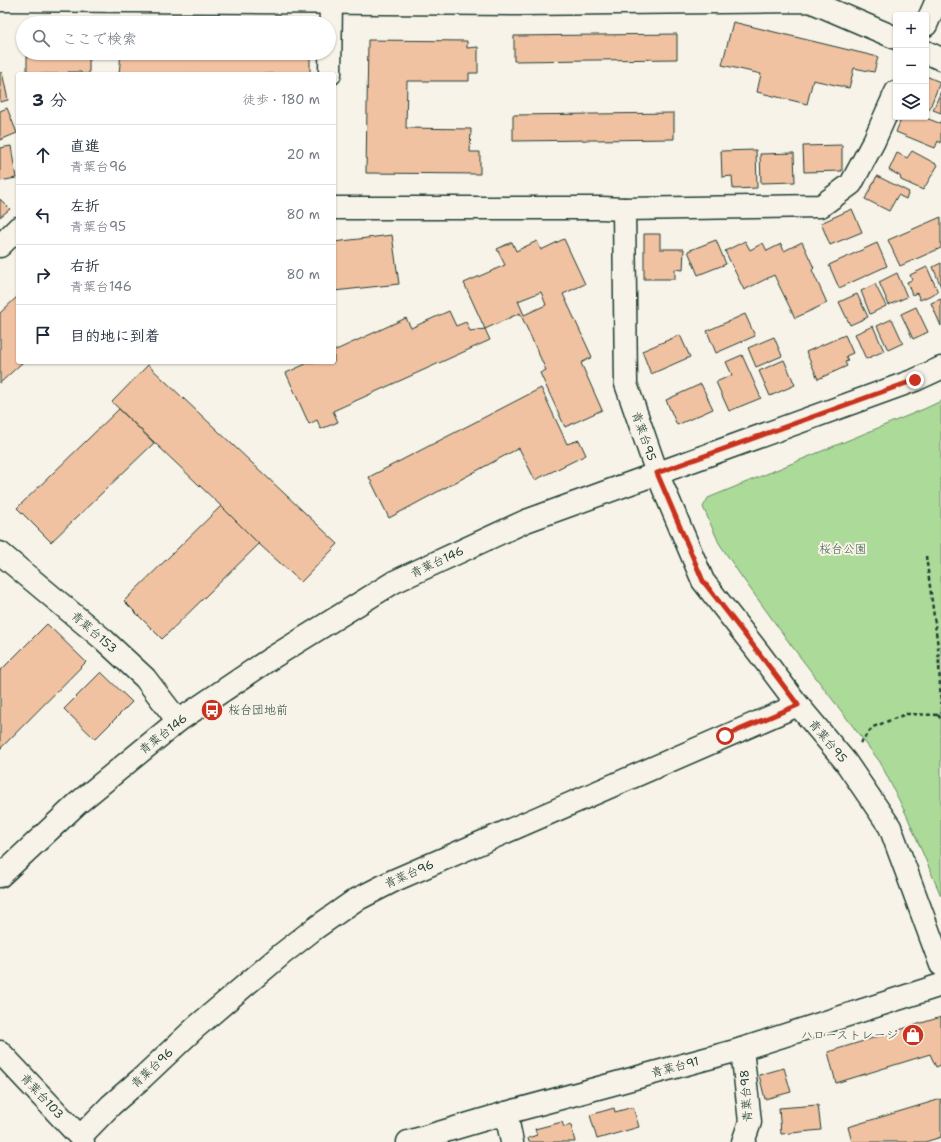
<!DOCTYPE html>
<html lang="ja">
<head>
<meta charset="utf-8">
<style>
	:root { --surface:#fff; --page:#f2f2f3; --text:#1f2937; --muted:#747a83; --line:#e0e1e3 }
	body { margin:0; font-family:"Shantell Sans","Klee One",sans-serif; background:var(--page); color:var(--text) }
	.controls { position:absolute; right:12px; top:12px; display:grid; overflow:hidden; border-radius:4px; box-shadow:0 1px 3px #0004 }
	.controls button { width:36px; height:36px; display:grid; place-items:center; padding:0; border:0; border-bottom:1px solid var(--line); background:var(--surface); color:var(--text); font:20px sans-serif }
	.stop { position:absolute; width:12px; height:12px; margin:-9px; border:3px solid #c8321e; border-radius:50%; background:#fff }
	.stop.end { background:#c8321e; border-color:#fff; box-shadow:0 1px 4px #0008 }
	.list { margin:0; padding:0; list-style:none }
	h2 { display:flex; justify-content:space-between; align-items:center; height:52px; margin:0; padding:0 16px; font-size:17px }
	h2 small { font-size:13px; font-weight:400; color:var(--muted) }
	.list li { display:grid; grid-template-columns:26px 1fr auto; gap:12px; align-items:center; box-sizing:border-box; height:60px; padding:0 16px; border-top:1px solid var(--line) }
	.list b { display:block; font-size:15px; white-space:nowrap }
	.list p { margin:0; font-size:13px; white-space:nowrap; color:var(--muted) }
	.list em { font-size:13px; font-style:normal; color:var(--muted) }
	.icon { flex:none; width:22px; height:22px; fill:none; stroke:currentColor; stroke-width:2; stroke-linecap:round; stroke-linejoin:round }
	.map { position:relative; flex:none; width:941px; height:1142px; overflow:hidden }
	.search { position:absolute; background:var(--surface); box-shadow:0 1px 3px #0004; left:16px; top:16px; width:320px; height:44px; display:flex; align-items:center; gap:10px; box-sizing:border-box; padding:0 14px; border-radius:22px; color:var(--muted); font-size:15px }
	.panel { position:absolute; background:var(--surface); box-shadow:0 1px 3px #0004; left:16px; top:72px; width:320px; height:292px; border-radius:4px }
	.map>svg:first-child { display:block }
	.green { fill:#acda98; stroke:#668c66 }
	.building { fill:#f1c2a1; stroke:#1f3d34; fill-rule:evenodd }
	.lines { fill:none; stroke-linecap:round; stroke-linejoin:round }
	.minor-casing { stroke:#1f3d34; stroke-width:25 }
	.tertiary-casing { stroke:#1f3d34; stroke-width:25 }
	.path { stroke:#1f3d34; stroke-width:2.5; stroke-dasharray:4 3; stroke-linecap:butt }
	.minor { stroke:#f7f3e8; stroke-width:22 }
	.tertiary { stroke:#f7f3e8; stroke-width:22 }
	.route { stroke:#c8321e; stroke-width:5 }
	.labels { text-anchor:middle; stroke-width:4; stroke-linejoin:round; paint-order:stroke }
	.street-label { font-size:12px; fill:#1f3d34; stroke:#f7f3e8 }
	.park-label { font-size:12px; fill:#3b5c48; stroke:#f7f3e8 }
	.poi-label { font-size:12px; fill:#1f3d34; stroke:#f7f3e8; text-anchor:start }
</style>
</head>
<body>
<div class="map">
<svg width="941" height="1142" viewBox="0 0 941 1142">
	<rect width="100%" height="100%" fill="#f7f3e8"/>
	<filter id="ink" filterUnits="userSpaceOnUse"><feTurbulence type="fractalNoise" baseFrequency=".025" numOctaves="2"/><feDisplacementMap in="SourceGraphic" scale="8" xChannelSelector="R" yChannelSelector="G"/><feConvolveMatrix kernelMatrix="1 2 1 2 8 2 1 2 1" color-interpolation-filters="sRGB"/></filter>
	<g filter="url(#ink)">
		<!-- green -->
		<path class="green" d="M941,401V896L907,816L880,762L791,645L741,576L719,543L703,507L708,498L924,409Z"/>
		<!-- building -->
		<g class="building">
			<path d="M733,22L878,57L874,72L854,68L849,88L813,80L807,104L757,92L761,74L722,65Z"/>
			<path d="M677,34V59L514,61V36Z"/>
			<path d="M368,40L467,41V48L478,47V73H469V81H407L406,128L471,129L470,152H480V174L366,173Z"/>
			<path d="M27,53H89V74H81V72H68V74H27Z"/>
			<path d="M121,53H310V74H119Z"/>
			<path d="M2,72L8,100L0,102V73Z"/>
			<path d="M926,76L940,82L929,110L926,109Z"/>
			<path d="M941,91V113L933,110Z"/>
			<path d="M7,108L17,133L0,140V111Z"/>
			<path d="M674,113V139L513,141V115Z"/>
			<path d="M902,117H923L939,123L941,121V143L938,141L935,148L896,132Z"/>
			<path d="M842,145V171L804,172L803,146Z"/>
			<path d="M11,146L16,178L0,181V148Z"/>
			<path d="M756,150L757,188L733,189L732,176L722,177L721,151Z"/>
			<path d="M912,151L938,165L923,190L901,180L900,176L889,170L897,153L907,158Z"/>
			<path d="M794,153L795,182L761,183L760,154Z"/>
			<path d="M877,176L909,192L906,199L898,195L889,211L865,199Z"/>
			<path d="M0,199L10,209L0,217Z"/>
			<path d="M852,209L862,232L830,245L821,223Z"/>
			<path d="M941,217V248L900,266L888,240Z"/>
			<path d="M644,234H660V249H684L683,270L675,269V279H644Z"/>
			<path d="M392,235L399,284L334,291V242Z"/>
			<path d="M564,239L585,284L563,294L592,357L581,363L602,410L565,427L540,373L546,370L520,313L485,329L464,283L505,265L497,249L512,242L516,251L537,241L541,250ZM541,292L546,305L524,315L518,301Z"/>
			<path d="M716,240L726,264L698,275L688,251Z"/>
			<path d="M745,241L750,250L763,243L767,251L781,244L784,251L802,242L814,268L812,270L827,303L795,318L774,275L744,290L725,251Z"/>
			<path d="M877,243L887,266L839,288L829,265Z"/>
			<path d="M941,263V287L933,267Z"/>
			<path d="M927,267L938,292L920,300L917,293L912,295L907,282L912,280L910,275Z"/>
			<path d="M897,273L907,297L889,305L879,282Z"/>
			<path d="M875,284L886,306L870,314L861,291Z"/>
			<path d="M857,294L868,317L850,325L839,302Z"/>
			<path d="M18,296V362H23L0,383V313Z"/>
			<path d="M941,299V326L931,303Z"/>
			<path d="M916,307L928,332L913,339L901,314Z"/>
			<path d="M449,311L456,326L466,322L470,331L485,329L490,340L333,411L338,422L321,429L317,420L309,424L286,373L310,362H334V351L406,318L411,328Z"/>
			<path d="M745,314L755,336L716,353L707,331Z"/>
			<path d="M892,319L903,343L888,350L877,326Z"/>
			<path d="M873,326L884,351L866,359L855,334Z"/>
			<path d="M680,335L690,357L651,374L642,351Z"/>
			<path d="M845,335L853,353L846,356L848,361L845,362L847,366L818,379L806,352Z"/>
			<path d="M774,337L782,356L756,367L748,348Z"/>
			<path d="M742,355L761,398L729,411L716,382L732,375L726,362Z"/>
			<path d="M784,360L795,385L770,396L759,371Z"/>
			<path d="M148,365L338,544L301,582L259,544L221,506L112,402Z"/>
			<path d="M701,384L713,409L677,425L666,400Z"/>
			<path d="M541,388L567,444L579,440L586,455L535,480L519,448L389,518L369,477Z"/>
			<path d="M119,409L154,443L51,542L17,508Z"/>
			<path d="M221,506L259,544L162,639L124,601Z"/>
			<path d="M47,624L86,662L0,749V671Z"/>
			<path d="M101,672L132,702L95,739L64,709Z"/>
			<path d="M941,1017V1065L936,1067L930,1054L836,1083L828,1052Z"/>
			<path d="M784,1068L791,1092L765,1099L759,1075Z"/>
			<path d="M941,1099V1137L925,1142H852L848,1127Z"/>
			<path d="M818,1105L821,1130L781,1134L779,1108Z"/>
			<path d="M633,1107L639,1127L597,1139L590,1115L614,1108L615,1112Z"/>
			<path d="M562,1122L564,1127L571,1125L575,1142H529L528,1138L537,1135L535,1129Z"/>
		</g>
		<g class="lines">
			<!-- minor casing -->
			<g class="minor-casing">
				<g id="minor">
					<path d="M0,0L518,4L810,1L896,38"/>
					<path d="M926,25L937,0"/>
					<path d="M926,52L941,59"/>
					<path d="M330,74L331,0"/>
					<path d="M334,208H602L624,209L821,206L851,184L874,141L896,92"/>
					<path d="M624,209L626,384L657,473L703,581L759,653L798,705L845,761L890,827L941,965"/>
					<path d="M0,246L18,228"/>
					<path d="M0,553L104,640L145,678L178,721"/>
					<path d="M742,1049L750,1122L743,1142"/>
					<path d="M0,1052L80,1137L83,1142"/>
					<path d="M506,1113L512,1142"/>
					<path d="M80,1137L111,1105L142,1078L195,1028L282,954L314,929L354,901L395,880L798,705"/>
				</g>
			</g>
			<!-- tertiary casing -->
			<g class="tertiary-casing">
				<g id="tertiary">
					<path d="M0,876L78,803L178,721L270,659L394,582L526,521L915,380L941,368"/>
					<path d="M408,1142L506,1113L742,1049L941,985"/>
				</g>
			</g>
			<!-- path -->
			<g class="path">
				<path d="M926,556L938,647L941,704"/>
				<path d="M938,715L941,719"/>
				<path d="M860,743L873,727L906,714L938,715L941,713"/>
			</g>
			<!-- minor -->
			<use href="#minor" class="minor"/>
			<!-- tertiary -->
			<use href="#tertiary" class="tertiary"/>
		</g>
	</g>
	<g class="lines" filter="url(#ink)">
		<!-- route -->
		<path class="route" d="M725,736L798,705L759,653L703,581L657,473L915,380"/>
	</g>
	<!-- icons -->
	<defs>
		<g id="bus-disc" transform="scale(1.15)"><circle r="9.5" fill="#c8321e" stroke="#f7f3e8"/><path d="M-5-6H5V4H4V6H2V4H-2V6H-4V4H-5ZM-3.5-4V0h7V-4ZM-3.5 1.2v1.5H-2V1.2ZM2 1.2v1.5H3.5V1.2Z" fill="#fff"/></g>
		<g id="shop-disc" transform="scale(1.15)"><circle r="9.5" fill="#c8321e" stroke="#f7f3e8"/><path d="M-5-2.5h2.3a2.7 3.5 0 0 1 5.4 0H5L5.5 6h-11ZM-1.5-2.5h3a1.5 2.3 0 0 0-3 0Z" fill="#fff"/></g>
	</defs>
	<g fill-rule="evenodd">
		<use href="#bus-disc" x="212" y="710"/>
		<use href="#shop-disc" x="913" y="1035"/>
	</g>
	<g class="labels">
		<!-- street labels -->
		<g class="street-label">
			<text transform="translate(644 436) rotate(71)" y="4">青葉台95</text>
			<text transform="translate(437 562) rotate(-25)" y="4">青葉台146</text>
			<text transform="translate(94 632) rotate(41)" y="4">青葉台153</text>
			<text transform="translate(163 734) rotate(-38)" y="4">青葉台146</text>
			<text transform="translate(828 741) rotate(50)" y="4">青葉台95</text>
			<text transform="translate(409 874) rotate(-24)" y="4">青葉台96</text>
			<text transform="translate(675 1067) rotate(-15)" y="4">青葉台91</text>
			<text transform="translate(152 1068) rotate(-43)" y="4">青葉台96</text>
			<text transform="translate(42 1096) rotate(47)" y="4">青葉台103</text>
			<text transform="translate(746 1096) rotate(-94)" y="4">青葉台98</text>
		</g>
		<!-- park labels -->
		<g class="park-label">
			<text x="843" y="553">桜台公園</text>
		</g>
		<!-- poi labels -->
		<g class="poi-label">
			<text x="228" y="714">桜台団地前</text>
			<text x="898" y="1039" text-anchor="end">ハローストレージ</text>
		</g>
	</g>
</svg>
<div class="controls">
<button>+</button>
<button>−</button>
<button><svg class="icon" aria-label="layers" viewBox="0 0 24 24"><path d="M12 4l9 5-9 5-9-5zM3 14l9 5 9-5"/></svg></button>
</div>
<div class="stop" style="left:725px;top:736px"></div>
<div class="stop end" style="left:915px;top:380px"></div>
<div class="search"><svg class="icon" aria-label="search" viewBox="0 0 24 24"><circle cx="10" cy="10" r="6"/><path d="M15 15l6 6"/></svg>ここで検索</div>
<section class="panel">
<h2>3 分<small>徒歩 · 180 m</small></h2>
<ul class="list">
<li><svg class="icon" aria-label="ahead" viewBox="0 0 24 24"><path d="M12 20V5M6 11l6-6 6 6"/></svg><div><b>直進</b><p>青葉台96</p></div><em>20 m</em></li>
<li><svg class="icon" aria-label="left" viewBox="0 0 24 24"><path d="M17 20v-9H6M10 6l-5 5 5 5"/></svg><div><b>左折</b><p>青葉台95</p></div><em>80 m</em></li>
<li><svg class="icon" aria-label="right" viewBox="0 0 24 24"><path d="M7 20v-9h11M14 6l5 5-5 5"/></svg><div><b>右折</b><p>青葉台146</p></div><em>80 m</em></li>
<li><svg class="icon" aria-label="arrive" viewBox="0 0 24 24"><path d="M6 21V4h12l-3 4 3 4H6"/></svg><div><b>目的地に到着</b></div></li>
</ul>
</section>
</div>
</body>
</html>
